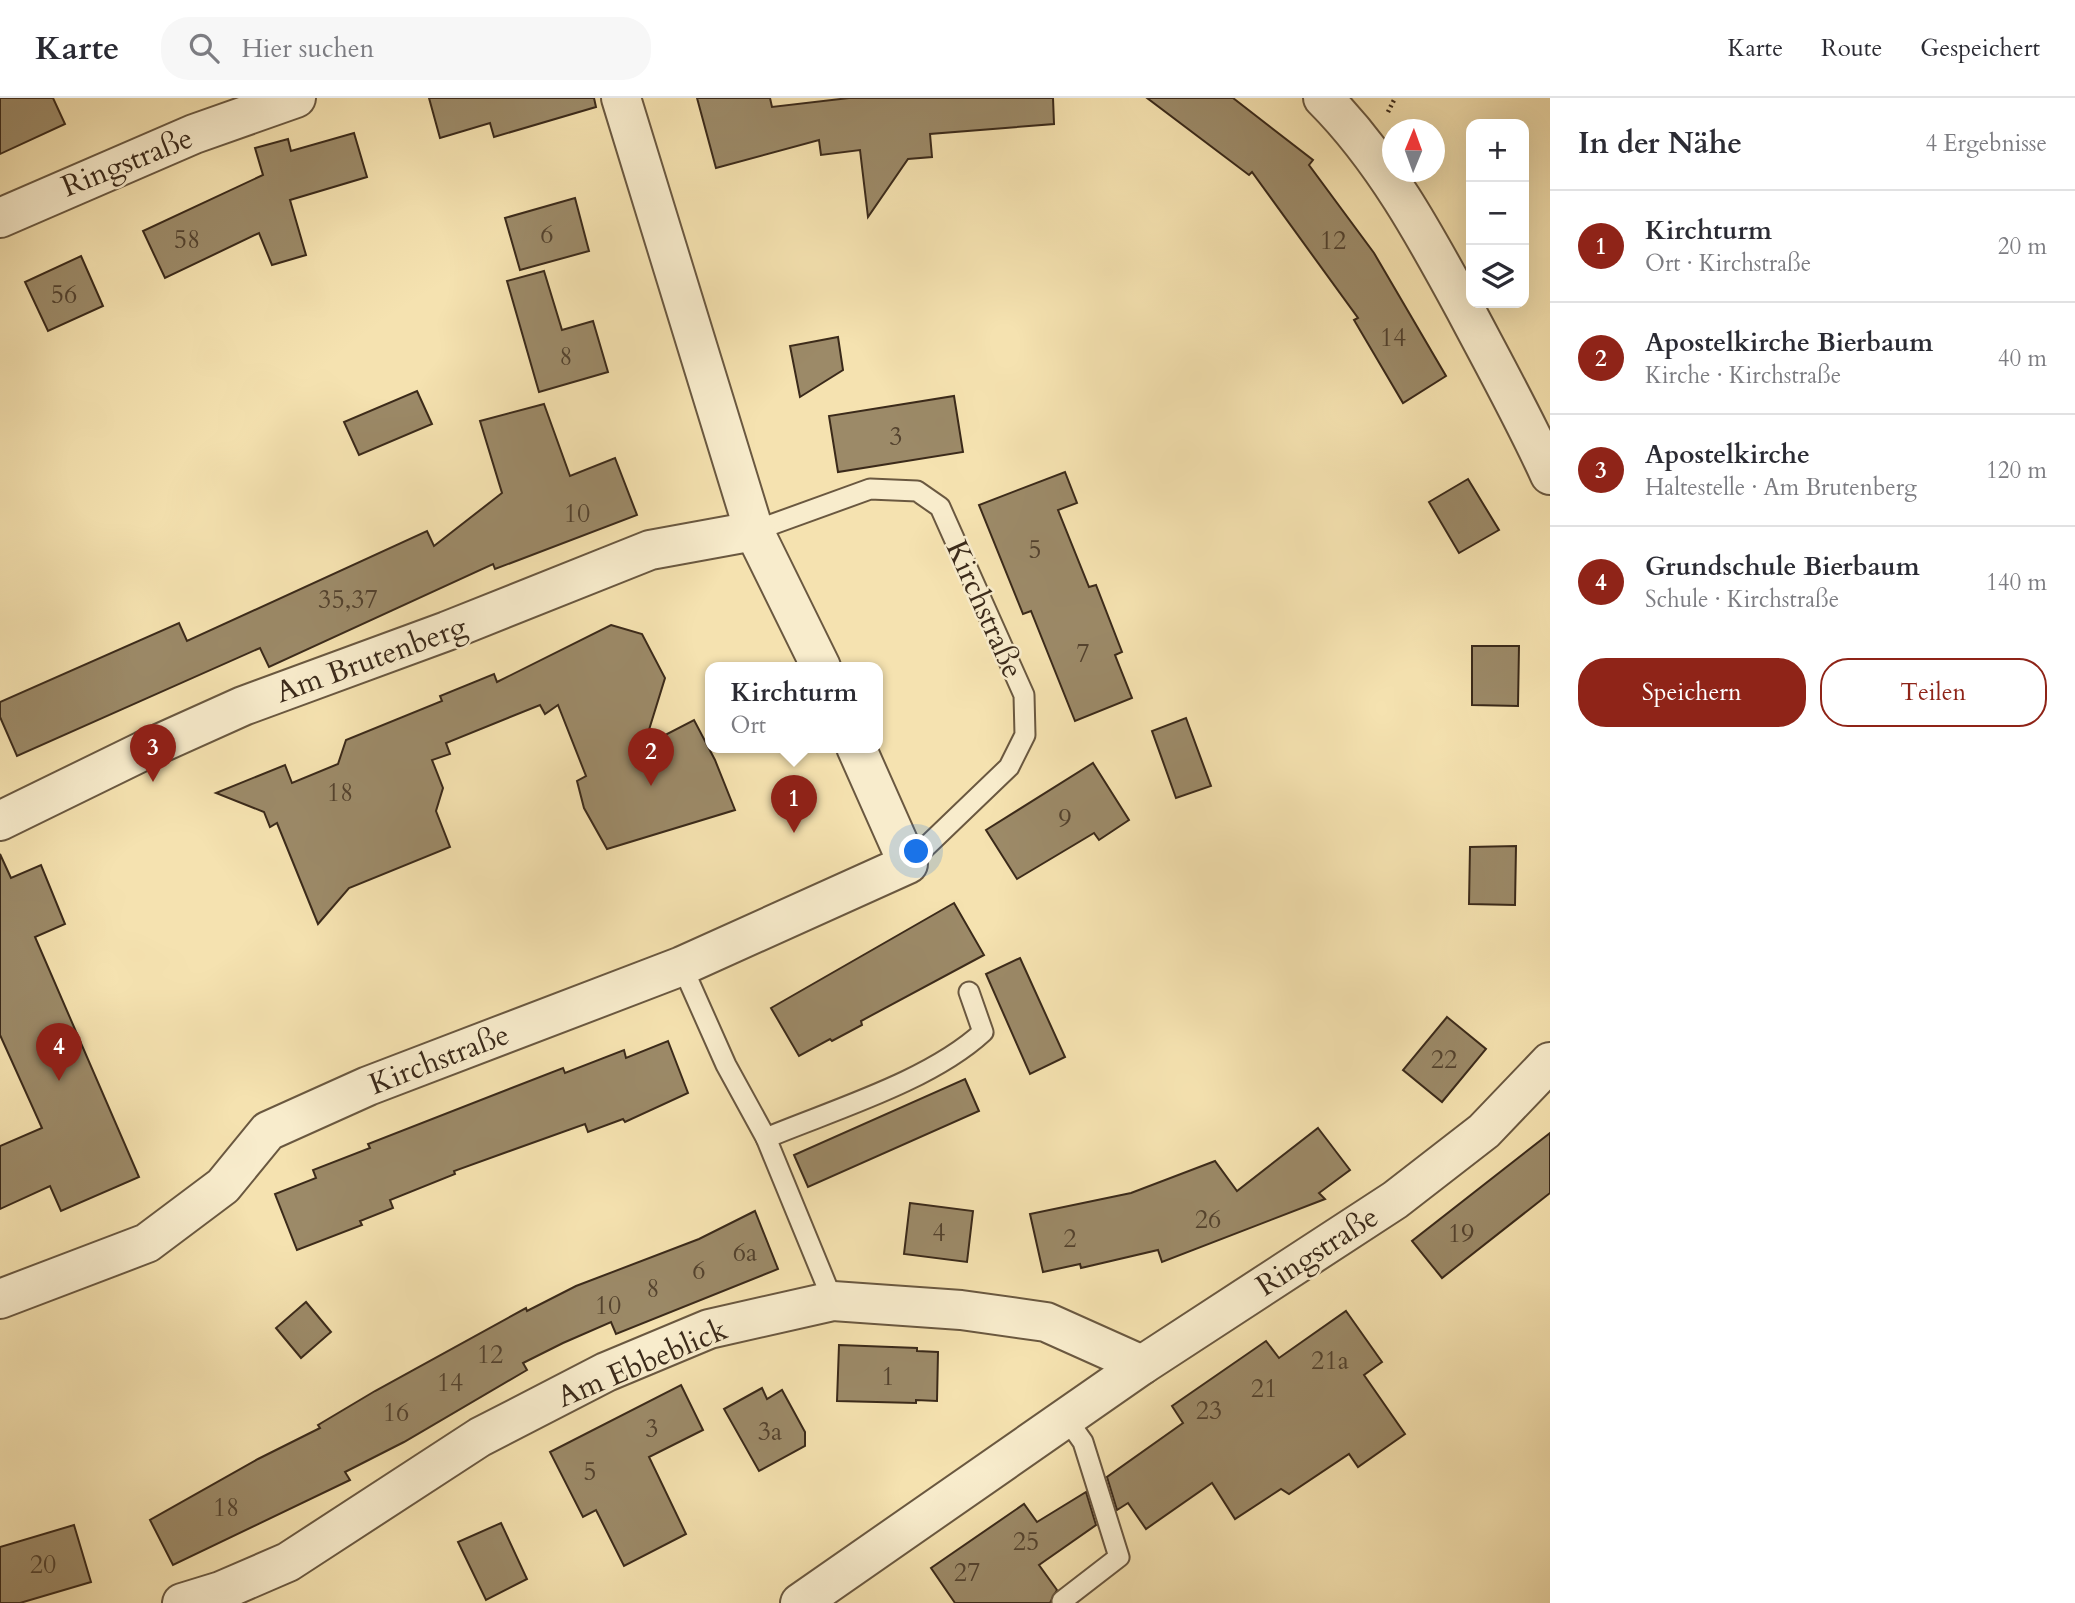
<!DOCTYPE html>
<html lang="de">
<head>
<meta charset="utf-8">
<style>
	:root { --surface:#fff; --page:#f7f7f7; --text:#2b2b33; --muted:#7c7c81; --line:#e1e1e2; --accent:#8f2418 }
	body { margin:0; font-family:Cardo,serif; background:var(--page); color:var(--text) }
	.controls { position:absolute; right:21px; top:21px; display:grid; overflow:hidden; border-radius:14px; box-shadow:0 7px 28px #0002 }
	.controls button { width:63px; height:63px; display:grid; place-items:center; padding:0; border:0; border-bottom:2px solid var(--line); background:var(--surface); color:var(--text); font:35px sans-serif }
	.compass { position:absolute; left:1382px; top:21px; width:63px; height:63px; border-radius:50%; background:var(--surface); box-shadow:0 7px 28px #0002; rotate:1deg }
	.you { position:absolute; left:917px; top:754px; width:24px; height:24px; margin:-18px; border:5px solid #fff; border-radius:50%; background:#1a73e8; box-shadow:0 0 0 10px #1a73e833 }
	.badge { display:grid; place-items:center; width:46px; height:46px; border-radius:50%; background:var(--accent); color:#fff; font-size:23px; font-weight:700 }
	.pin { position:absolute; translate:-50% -58px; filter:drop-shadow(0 2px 4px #0008) }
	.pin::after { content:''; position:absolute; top:37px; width:24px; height:21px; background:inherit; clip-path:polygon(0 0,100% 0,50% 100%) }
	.popup { position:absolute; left:705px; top:564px; width:178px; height:91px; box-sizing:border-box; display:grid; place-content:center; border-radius:14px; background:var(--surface); filter:drop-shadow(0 2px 5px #0005); font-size:23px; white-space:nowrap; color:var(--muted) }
	.popup b { font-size:26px; color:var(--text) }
	.popup::after { content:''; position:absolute; left:50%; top:100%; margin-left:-14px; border:14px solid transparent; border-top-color:var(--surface) }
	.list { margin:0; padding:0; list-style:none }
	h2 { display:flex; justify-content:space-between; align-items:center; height:91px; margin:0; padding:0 28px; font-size:30px }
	h2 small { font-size:23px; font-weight:400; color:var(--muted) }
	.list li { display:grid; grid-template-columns:46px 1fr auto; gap:21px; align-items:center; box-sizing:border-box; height:112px; padding:0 28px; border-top:2px solid var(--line) }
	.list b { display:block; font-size:26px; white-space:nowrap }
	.list p { margin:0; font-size:23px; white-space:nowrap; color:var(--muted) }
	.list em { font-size:23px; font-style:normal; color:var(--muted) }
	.actions { display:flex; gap:14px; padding:21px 28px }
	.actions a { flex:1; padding:16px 0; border:2px solid var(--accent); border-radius:28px; text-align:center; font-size:24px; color:var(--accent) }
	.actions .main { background:var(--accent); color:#fff }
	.icon { flex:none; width:38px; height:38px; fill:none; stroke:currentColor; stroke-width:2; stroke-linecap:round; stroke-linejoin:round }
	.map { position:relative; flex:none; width:1550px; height:1505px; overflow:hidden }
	header { display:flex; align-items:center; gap:42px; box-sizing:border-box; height:98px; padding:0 35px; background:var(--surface); border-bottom:2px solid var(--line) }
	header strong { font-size:33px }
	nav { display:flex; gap:38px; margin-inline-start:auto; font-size:24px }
	.search { width:490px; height:63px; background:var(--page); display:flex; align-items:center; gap:18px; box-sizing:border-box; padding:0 24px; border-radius:28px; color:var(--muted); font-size:26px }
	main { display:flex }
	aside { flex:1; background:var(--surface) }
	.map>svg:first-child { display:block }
	.building { fill:#9c8a68; stroke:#3b2a1a; stroke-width:2 }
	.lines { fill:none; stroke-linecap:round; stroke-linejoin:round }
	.service-casing { stroke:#6a5840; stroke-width:23 }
	.minor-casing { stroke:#6a5840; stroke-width:42 }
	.path { stroke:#3b2a1a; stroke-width:4.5; stroke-dasharray:2 3.5; stroke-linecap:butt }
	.service { stroke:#f8eccc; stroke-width:19 }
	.minor { stroke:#f8eccc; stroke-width:38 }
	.labels { text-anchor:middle; stroke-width:5; stroke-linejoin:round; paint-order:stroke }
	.number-label { font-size:26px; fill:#53422e }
	.street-label { font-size:30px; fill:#3b2a1a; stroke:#f8eccc }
</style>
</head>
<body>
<header>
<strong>Karte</strong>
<div class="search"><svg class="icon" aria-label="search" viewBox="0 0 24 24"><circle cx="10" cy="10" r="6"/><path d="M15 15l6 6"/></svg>Hier suchen</div>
<nav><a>Karte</a><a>Route</a><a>Gespeichert</a></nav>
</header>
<main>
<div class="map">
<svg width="1550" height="1505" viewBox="0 0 1550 1505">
	<rect width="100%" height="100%" fill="#f5e2b0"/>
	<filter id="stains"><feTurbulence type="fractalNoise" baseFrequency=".00286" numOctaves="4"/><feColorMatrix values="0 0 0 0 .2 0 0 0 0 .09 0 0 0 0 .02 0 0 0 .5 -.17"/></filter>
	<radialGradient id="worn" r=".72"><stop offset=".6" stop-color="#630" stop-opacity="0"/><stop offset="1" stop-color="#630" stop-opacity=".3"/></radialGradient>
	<!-- building -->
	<g class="building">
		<path d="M0,0H53L65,26L0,56Z"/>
		<path d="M429,0H594L596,9L494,39L490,25L440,40Z"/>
		<path d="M697,0H770L772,9L849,0H1053L1054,26L930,36L932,59L908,61L868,119L860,52L821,57L819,42L716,70Z"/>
		<path d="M1147,0H1233L1313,62L1309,67L1374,155L1446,278L1403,305L1354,222L1358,220L1252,74L1249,77Z"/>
		<path d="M354,35L367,79L290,102L306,157L272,167L259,135L165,180L143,133L263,77L255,50L288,41L291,53Z"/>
		<path d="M575,100L589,153L520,172L505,120Z"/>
		<path d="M81,158L103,208L48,233L25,184Z"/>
		<path d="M544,173L562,232L593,223L608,274L539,294L507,183Z"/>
		<path d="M838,239L843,272L800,299L790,248Z"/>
		<path d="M417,293L432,326L359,357L344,324Z"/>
		<path d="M954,298L963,354L838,374L829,318Z"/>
		<path d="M544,306L570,378L615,360L637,417L495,471L493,466L269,569L260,550L17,658L0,619V604L179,525L187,543L427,433L434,448L502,395L480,323Z"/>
		<path d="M1065,374L1077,405L1058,412L1089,489L1096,487L1122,554L1115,557L1132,600L1075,623L1031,513L1023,516L979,407Z"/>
		<path d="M1468,381L1499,432L1459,455L1429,404Z"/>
		<path d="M611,527L642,536L665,580L644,648L694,622L715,662L735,712L607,751L584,710L577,683L586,678L558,607L545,616L540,607L446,645L450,656L432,662L443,690L436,713L450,749L349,790L318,826L277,725L270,729L264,714L216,695L285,667L292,685L338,666L346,642L442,603L440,598L494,576L497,584Z"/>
		<path d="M1472,548H1519L1518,608L1472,607Z"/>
		<path d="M1186,620L1211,688L1176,700L1152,633Z"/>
		<path d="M1093,665L1129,722L1099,742L1094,735L1017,781L986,732Z"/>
		<path d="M1516,748L1515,807L1469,806L1470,749Z"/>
		<path d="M0,756L11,780L41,767L65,826L35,839L139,1079L61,1113L50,1088L0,1111V1048L42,1030L0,937Z"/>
		<path d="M954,805L984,857L861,923L862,927L832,943L830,941L799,958L771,910Z"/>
		<path d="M1020,860L1065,959L1030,976L986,876Z"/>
		<path d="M1447,919L1486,951L1442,1004L1403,972Z"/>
		<path d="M668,943L688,995L625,1024L623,1021L588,1034L585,1026L454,1073L455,1076L390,1102L393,1110L360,1123L362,1127L297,1152L275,1096L316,1080L313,1072L370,1050L368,1046L563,970L565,975L624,952L626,960Z"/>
		<path d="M965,981L979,1013L808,1089L794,1057Z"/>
		<path d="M1318,1030L1350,1072L1319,1095L1325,1101L1162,1164L1158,1152L1081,1170L1080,1166L1043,1174L1030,1116L1131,1095L1215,1063L1237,1093Z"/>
		<path d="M1550,1035V1095L1442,1180L1412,1143Z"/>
		<path d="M910,1105L973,1113L967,1164L904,1156Z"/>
		<path d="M755,1113L778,1171L616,1236L611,1224L563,1245L523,1265L527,1272L404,1344L345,1374L350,1382L173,1467L150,1422L258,1361L320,1330L318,1327L375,1293L526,1210L527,1213L576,1188L699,1141Z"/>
		<path d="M306,1204L331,1234L301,1260L276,1230Z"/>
		<path d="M1346,1213L1382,1264L1364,1277L1405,1336L1358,1369L1349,1356L1289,1396L1281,1391L1235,1421L1212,1385L1146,1431L1128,1405L1117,1412L1107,1379L1183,1325L1172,1308L1266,1243L1279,1260Z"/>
		<path d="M839,1247L917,1250V1253L938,1254L937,1303L916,1302V1305L837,1303Z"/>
		<path d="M681,1287L703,1332L649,1359L686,1436L624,1468L596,1412L583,1419L550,1354Z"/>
		<path d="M762,1290L767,1301L782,1292L805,1334V1348L759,1373L724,1311Z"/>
		<path d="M1086,1394L1096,1427L1039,1467L1057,1492L1050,1505H955L931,1470L1024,1406L1037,1424Z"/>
		<path d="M501,1425L527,1481L486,1502L458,1444Z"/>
		<path d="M74,1427L91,1484L20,1505H0V1449Z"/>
	</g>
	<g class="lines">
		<!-- service casing -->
		<g class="service-casing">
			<g id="service">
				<path d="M754,433L870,391L917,393L940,409L1024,597L1025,637L1009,669L908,766"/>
				<path d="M682,868L726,967L766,1040L833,1203"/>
				<path d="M766,1040C833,1012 930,983 983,934L969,894"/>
				<path d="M1062,1503L1119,1459L1083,1344L1066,1320"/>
			</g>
		</g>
		<!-- minor casing -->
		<g class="minor-casing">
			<g id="minor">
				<path d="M621,0L754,433L821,569"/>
				<path d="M1323,0C1383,60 1425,137 1465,211C1494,266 1524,320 1550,377"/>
				<path d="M0,120L194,36L296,0"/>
				<path d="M0,723L143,653L243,608L447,533L650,452L754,433"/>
				<path d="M0,1201L147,1145L223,1088L268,1033L368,988L682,868L908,766L856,649"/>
				<path d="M182,1505L221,1493L288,1464L480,1339L606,1274L709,1231L833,1203L961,1212L1046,1224L1142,1267"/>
				<path d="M800,1505L1142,1267L1395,1102L1484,1033L1550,964"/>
			</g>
		</g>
		<!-- path -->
		<path class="path" d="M1388,14L1395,0"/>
		<!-- service -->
		<use href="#service" class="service"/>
		<!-- minor -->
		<use href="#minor" class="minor"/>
	</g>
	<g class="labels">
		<!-- number labels -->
		<g class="number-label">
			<text x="547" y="145">6</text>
			<text x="187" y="150">58</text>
			<text x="1333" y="151">12</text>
			<text x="64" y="205">56</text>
			<text x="1393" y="248">14</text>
			<text x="566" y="267">8</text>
			<text x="896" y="347">3</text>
			<text x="577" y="424">10</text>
			<text x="1035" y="460">5</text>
			<text x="348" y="510">35,37</text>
			<text x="1083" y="564">7</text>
			<text x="340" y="703">18</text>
			<text x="1065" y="729">9</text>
			<text x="1444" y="970">22</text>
			<text x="1208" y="1130">26</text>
			<text x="939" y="1143">4</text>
			<text x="1461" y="1144">19</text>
			<text x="1070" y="1149">2</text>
			<text x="745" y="1163">6a</text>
			<text x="699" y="1181">6</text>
			<text x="653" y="1199">8</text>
			<text x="608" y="1216">10</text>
			<text x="490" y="1265">12</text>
			<text x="1330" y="1271">21a</text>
			<text x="888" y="1287">1</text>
			<text x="450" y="1293">14</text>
			<text x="1264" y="1299">21</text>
			<text x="1209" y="1321">23</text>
			<text x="396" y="1323">16</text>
			<text x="652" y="1339">3</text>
			<text x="770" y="1342">3a</text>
			<text x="590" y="1382">5</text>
			<text x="226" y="1418">18</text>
			<text x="1026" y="1452">25</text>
			<text x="43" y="1475">20</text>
			<text x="967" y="1483">27</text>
		</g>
		<!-- street labels -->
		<g class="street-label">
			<text transform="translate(127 64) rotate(-22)" y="10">Ringstraße</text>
			<text transform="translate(985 511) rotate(66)" y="10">Kirchstraße</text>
			<text transform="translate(371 561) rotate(-20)" y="10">Am Brutenberg</text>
			<text transform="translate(439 961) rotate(-21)" y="10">Kirchstraße</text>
			<text transform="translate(1317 1153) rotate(-33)" y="10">Ringstraße</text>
			<text transform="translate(642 1265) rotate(-23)" y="10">Am Ebbeblick</text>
		</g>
	</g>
	<rect width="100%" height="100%" filter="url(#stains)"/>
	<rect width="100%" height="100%" fill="url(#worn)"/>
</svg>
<div class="controls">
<button>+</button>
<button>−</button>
<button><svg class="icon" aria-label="layers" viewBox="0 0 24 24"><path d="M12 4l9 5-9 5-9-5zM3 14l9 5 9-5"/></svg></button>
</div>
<svg class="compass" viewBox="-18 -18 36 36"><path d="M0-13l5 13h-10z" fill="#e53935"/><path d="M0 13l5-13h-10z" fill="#7c7c81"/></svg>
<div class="you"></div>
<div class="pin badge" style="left:794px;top:735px">1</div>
<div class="popup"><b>Kirchturm</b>Ort</div>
<div class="pin badge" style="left:651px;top:688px">2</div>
<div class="pin badge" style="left:153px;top:684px">3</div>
<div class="pin badge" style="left:59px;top:983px">4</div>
</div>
<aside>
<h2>In der Nähe<small>4 Ergebnisse</small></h2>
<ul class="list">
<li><span class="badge">1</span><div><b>Kirchturm</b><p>Ort · Kirchstraße</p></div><em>20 m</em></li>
<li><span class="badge">2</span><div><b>Apostelkirche Bierbaum</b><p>Kirche · Kirchstraße</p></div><em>40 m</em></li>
<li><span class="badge">3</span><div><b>Apostelkirche</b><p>Haltestelle · Am Brutenberg</p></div><em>120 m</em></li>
<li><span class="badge">4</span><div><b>Grundschule Bierbaum</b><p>Schule · Kirchstraße</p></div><em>140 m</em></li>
</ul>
<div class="actions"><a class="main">Speichern</a><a>Teilen</a></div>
</aside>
</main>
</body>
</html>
